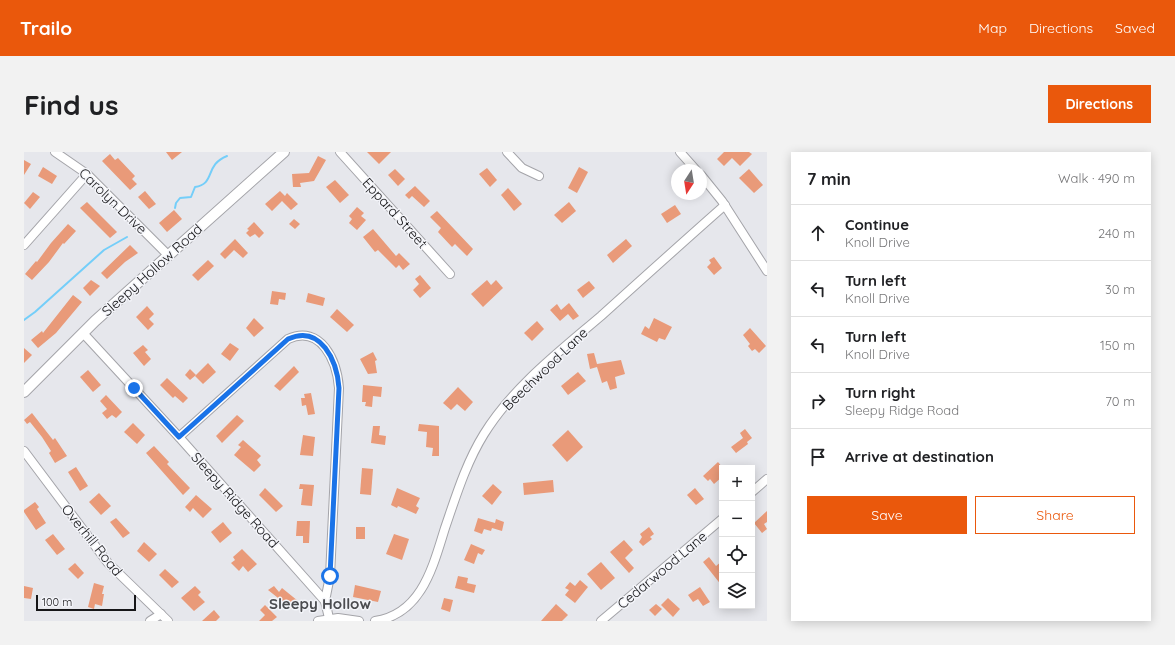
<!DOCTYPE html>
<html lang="en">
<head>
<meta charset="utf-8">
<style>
	:root { --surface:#fff; --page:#f2f2f2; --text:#202124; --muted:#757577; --line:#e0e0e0; --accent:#ea580c }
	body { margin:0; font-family:Quicksand,sans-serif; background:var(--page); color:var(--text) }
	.controls { position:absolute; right:12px; bottom:12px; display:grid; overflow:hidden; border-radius:0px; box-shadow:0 2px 10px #0003 }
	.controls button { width:36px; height:36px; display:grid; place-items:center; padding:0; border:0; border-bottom:1px solid var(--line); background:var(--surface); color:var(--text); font:20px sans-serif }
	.compass { position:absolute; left:647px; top:12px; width:36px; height:36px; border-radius:50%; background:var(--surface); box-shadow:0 2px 10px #0003; rotate:192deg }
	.scale { position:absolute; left:12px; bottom:10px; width:100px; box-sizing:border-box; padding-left:4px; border:2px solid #161618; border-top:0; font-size:11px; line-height:14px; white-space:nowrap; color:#161618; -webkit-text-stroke:3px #f3f4f9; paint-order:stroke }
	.stop { position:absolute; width:12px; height:12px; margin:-9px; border:3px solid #1a73e8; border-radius:50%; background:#fff }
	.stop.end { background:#1a73e8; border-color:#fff; box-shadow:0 1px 4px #0008 }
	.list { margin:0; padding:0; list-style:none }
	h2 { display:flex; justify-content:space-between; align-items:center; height:52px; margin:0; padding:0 16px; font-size:17px }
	h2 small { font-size:13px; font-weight:400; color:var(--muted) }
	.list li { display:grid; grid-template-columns:26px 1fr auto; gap:12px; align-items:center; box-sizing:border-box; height:56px; padding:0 16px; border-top:1px solid var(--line) }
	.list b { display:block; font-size:15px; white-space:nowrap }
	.list p { margin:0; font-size:13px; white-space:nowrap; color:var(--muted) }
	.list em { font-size:13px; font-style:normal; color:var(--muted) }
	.actions { display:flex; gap:8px; padding:12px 16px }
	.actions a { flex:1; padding:9px 0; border:1px solid var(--accent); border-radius:0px; text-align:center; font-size:14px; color:var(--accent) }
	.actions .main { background:var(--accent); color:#fff }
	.icon { flex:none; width:22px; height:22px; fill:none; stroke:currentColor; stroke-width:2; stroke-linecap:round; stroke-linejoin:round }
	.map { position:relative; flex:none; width:743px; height:469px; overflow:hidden; border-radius:0px }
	header { display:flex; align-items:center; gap:24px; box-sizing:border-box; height:56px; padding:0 20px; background:var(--accent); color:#fff }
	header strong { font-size:19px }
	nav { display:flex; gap:22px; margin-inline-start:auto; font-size:14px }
	.intro { display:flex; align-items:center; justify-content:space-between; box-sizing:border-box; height:96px; padding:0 24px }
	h1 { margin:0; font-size:28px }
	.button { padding:10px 18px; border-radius:0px; background:var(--accent); color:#fff; font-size:14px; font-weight:700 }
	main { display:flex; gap:24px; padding:0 24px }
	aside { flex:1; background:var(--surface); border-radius:0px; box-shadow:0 2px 10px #0003 }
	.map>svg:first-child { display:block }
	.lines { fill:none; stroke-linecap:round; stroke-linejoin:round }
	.stream { stroke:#74cef9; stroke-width:2 }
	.building { fill:#e99a79 }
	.minor-casing { stroke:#a4a4a9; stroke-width:10 }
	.major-casing { stroke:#a4a4a9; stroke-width:12 }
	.minor { stroke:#fff; stroke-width:8 }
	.major { stroke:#fff; stroke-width:10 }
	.route { stroke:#1a73e8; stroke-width:5 }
	.labels { text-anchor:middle; stroke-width:3; stroke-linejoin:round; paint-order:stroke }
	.street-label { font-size:14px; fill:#161618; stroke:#f3f4f9 }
	.neighbourhood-label { font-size:15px; font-weight:bold; fill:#4b4c50; stroke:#f3f4f9 }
</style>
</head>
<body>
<header>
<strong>Trailo</strong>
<nav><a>Map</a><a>Directions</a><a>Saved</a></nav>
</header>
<div class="intro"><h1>Find us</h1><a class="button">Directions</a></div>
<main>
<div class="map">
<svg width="743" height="469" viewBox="0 0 743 469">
	<rect width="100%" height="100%" fill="#e6e7ec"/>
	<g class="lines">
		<!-- stream -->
		<g class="stream">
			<path d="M151,56L152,51L156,46L167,45L171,35C192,32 180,13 203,4"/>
			<path d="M0,168L11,160L80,98L103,85"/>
		</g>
	</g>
	<!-- building -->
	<g class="building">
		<path d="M142,0H158L148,8Z"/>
		<path d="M343,0H367L355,12Z"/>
		<path d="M700,0H725L728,2L716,14L708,6L700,14L693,7Z"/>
		<path d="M86,2L91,8L94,6L111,24L108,27L113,32L106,38L78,9Z"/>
		<path d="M294,4L302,8L290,29L276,31L277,35H269L268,22L285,21Z"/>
		<path d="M0,8L7,12L0,23Z"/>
		<path d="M19,15L33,24L28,32L14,24Z"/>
		<path d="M555,15L564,20L553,41L544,36Z"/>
		<path d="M463,16L473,28L466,35L455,22Z"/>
		<path d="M371,17L381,27L374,34L364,23Z"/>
		<path d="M725,17L739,33L730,41L715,26Z"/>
		<path d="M311,28L325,43L316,51L302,35Z"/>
		<path d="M391,34L406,49L400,55L388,44L385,47L381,43Z"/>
		<path d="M484,36L498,52L490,59L477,43Z"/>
		<path d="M121,39L132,52L125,57L114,45Z"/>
		<path d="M256,39L261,44L263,41L274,52L267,58L258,49L248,59L241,52Z"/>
		<path d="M9,40L16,45L6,57L0,51Z"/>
		<path d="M63,50L93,80L86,86L56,56Z"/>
		<path d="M545,50L552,59L538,71L530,63Z"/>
		<path d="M651,53L657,62L643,71L637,62Z"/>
		<path d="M333,55L340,61L337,64L342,68L333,78L325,71L328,67L325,64Z"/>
		<path d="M150,58L158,67L143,80L135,71Z"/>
		<path d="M413,59L449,97L443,104L431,92L428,95L414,80L417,76L406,65Z"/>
		<path d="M270,67L276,72L271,77L265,72Z"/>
		<path d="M230,70L240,81L235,86L231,82L226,85L222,81L225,78L223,77Z"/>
		<path d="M44,72L52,79L40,92L39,91L25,110L8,128L1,122L12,109L13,110L27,91Z"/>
		<path d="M349,77L372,104L375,101L386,112L379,118L375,113L372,116L354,98L351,100L339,85Z"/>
		<path d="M211,87L224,101L219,106L210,98L201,107L196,102Z"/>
		<path d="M602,87L608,94L589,111L583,103Z"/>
		<path d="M106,93L114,101L101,110L83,127L77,121Z"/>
		<path d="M690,105L698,116L690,123L683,115L687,111L685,108Z"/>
		<path d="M184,108L190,114L174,129L168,123Z"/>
		<path d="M396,123L407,136L396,146L389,138L395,132L391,127Z"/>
		<path d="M67,128L76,134L66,144L59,136Z"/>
		<path d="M463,128L467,133L472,128L479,136L459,155L447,142Z"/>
		<path d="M565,129L571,136L559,146L553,138Z"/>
		<path d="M248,139L262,141L261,148L255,147L254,153L246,152Z"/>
		<path d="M284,141L301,146L299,154L282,150Z"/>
		<path d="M49,143L58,150L32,181L14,196L7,188L18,179L19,181Z"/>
		<path d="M545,151L555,164L549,168L544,162L536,169L526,158L533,152L537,158Z"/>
		<path d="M123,154L130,162L125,167L130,172L124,178L112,165Z"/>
		<path d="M313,157L330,173L323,180L306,165Z"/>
		<path d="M230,166L240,176L230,185L222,176Z"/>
		<path d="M630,166L648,175L641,188L635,186L633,190L617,182L621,174L625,177Z"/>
		<path d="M513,169L520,177L508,189L500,181Z"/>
		<path d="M726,176L742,194L735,201L731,197L728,199L724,194L726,192L719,183Z"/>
		<path d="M206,191L215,197L206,209L197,202Z"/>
		<path d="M119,193L124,198L121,200L127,207L120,214L109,201Z"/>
		<path d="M0,196L8,203L0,211Z"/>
		<path d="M349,200L353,208L351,209L353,221L344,222L336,207Z"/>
		<path d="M570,201L573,212L597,208L601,222L591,225L593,236L586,238L583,229L578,231L573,215L566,217L563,202Z"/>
		<path d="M184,211L192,220L179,232L171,224Z"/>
		<path d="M270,214L275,220L256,239L250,234Z"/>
		<path d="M166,217L172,223L166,228L161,223Z"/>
		<path d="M64,218L77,233L69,240L56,225Z"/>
		<path d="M554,220L562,229L544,243L537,234Z"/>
		<path d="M143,226L164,246L159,251L151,244L149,246L136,233Z"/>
		<path d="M339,233L358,235L357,245L349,244L348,255L341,254L342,250H338Z"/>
		<path d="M434,235L449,250L441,259L433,252L427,258L419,251Z"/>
		<path d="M287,241L291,262L284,263L282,253L278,254L277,246H281L280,242Z"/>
		<path d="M82,243L98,260L92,266L88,263L83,267L78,261L83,257L76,249Z"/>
		<path d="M8,261L29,288L31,286L43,304L31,311L25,301L27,299L18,285L6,270L3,272L0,268Z"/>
		<path d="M213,263L220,269L198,291L192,284Z"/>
		<path d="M109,271L121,283L113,292L100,280Z"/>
		<path d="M395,272L415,274V304H408L409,296L402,295L403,280L394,279Z"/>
		<path d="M349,274H356L355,283L362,284L361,293L347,291Z"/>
		<path d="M721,277L728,286L723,290L724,292L712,301L707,295L719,286L716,281Z"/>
		<path d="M544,278L559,295L543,310L528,293Z"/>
		<path d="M279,283L291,285L289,304L276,303Z"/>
		<path d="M219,288L237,304L233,308L237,313L230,320L210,303L217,295L214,293Z"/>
		<path d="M130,294L145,310L143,312L166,336L159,343L122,301Z"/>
		<path d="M694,310L698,315V325L690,332L686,327L684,329L679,324Z"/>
		<path d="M52,315L64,334L56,339L44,320Z"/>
		<path d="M338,316L349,317L347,343L336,342Z"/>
		<path d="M529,328L530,340L500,343L499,331Z"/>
		<path d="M276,332L290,333L288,354L277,353L279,337H275Z"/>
		<path d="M469,332L478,340L468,353L458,344Z"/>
		<path d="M241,336L259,354L252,360L235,343Z"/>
		<path d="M373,336L396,346L392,354L395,356L392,362L374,354L373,356L367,353Z"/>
		<path d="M671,336L680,347L672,353L663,343Z"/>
		<path d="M75,341L87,354L77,363L65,350Z"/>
		<path d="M172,343L188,357L179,366L169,356L166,360L161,355Z"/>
		<path d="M11,350L15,355L13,357L22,371L12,378L0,360V358Z"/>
		<path d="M743,359V370L740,372L743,377L738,381L730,371Z"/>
		<path d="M92,366L106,381L99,386L86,370Z"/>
		<path d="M454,366L471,371L472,367L480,370L478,379L468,376L467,379L460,377L458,382L450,379Z"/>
		<path d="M273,369H286L285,391H279V384H272Z"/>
		<path d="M199,370L208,381L196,391L187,380Z"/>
		<rect x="332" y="375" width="9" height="12"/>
		<path d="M625,375L630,382L626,385L628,387L619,394L615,390L618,385L616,382Z"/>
		<path d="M29,382L41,397L33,403L21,388Z"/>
		<path d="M370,382L385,387L378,408L362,402Z"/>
		<path d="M600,388L609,398L601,406L610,416L605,421L586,400Z"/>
		<path d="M120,390L133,402L125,410L113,399Z"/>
		<path d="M447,392L461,398L458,403L454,401L450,412L440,408Z"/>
		<path d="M218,397L233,412L224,420L219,414L215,419L207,411L211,408L209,405Z"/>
		<path d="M685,405L692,414L698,409V434L679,410Z"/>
		<path d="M577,410L591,426L577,438L563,422Z"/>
		<path d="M51,411L60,421L54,427L44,417Z"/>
		<path d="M141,417L155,430L148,436L135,423Z"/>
		<path d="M434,424L444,426L443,431L452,433L450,441L431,436Z"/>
		<path d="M556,428L564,435L551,451L541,443L545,438L541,436L546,430L551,434Z"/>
		<path d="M70,431L80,434L78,442H80L78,454L71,452L70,457L64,455Z"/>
		<path d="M331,433L357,439L354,450L329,445Z"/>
		<path d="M0,434L9,436L7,447L0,446Z"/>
		<path d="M171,434L177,440L174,443L181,450L170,459L157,446Z"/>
		<path d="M250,434L255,440L258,436L274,449L268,457L244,438Z"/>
		<path d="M676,435L686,450L679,454L674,447L669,450L664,443Z"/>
		<path d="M420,446L429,448L426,460L417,457Z"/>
		<path d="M644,446L656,457L649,465L637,453Z"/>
		<path d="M532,452L544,463L538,469H517Z"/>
		<path d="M632,452L638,457L631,464L625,458Z"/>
		<path d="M241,453L253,465L248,469H235L241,463L236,458Z"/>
		<path d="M190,458L196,465L192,469H178Z"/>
	</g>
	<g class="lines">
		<!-- minor casing -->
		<g class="minor-casing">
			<g id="minor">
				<path d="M31,0L63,22L144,103"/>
				<path d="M316,0L426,122"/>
				<path d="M483,0L498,16L515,24"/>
				<path d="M656,0L672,18"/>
				<path d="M677,23L698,49L743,119"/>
				<path d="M0,93L63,22"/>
				<path d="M59,181L155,285L301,449L305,466"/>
				<path d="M155,285L264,187C297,172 313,209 315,236L306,424L301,449"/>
				<path d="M0,299L84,411L144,469"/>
				<path d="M728,340L743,327"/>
				<path d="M126,469L137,462"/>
				<path d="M294,469L314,466L335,469"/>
				<path d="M351,469C398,462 409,414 421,376C432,344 442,311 460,282C489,235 536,199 577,164C618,127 659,90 701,53"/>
				<path d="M577,469L698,367"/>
			</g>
		</g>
		<!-- major casing -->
		<g class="major-casing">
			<path id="major" d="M0,240L71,169L260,0"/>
		</g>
		<!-- minor -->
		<use href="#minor" class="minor"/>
		<!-- major -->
		<use href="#major" class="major"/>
	</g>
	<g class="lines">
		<!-- route -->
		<path class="route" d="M110,236L155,285L264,187C297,172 313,209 315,236L306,424"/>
	</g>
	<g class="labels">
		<!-- street labels -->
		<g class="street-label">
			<text transform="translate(89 49) rotate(44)" y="5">Carolyn Drive</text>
			<text transform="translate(371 61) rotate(48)" y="5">Eppard Street</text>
			<text transform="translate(128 118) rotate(-42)" y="5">Sleepy Hollow Road</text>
			<text transform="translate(521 217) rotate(-44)" y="5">Beechwood Lane</text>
			<text transform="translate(211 348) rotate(48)" y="5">Sleepy Ridge Road</text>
			<text transform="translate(68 388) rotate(51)" y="5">Overhill Road</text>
			<text transform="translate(638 418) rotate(-40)" y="5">Cedarwood Lane</text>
		</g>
		<!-- neighbourhood labels -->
		<g class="neighbourhood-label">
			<text x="296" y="457">Sleepy Hollow</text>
		</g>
	</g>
</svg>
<div class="controls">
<button>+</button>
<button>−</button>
<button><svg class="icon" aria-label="locate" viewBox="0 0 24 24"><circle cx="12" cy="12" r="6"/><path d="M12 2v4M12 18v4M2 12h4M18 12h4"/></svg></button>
<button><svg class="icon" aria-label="layers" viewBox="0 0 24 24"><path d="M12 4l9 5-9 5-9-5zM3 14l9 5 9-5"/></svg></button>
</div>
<svg class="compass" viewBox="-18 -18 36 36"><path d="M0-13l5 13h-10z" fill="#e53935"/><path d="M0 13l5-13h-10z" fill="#757577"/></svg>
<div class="scale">100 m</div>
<div class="stop" style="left:306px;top:424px"></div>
<div class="stop end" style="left:110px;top:236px"></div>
</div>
<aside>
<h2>7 min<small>Walk · 490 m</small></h2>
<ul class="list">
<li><svg class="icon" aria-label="ahead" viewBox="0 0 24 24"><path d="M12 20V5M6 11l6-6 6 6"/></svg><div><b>Continue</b><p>Knoll Drive</p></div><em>240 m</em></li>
<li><svg class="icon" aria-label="left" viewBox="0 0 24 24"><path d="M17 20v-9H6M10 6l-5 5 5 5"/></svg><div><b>Turn left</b><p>Knoll Drive</p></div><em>30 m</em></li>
<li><svg class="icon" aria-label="left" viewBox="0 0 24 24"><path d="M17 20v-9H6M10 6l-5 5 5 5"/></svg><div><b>Turn left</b><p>Knoll Drive</p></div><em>150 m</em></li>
<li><svg class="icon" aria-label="right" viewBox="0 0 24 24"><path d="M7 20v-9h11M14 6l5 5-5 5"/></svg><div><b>Turn right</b><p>Sleepy Ridge Road</p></div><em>70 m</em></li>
<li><svg class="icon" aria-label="arrive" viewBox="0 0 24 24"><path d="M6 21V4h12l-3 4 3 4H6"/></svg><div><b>Arrive at destination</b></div></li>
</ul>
<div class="actions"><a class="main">Save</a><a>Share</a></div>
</aside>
</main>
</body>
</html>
